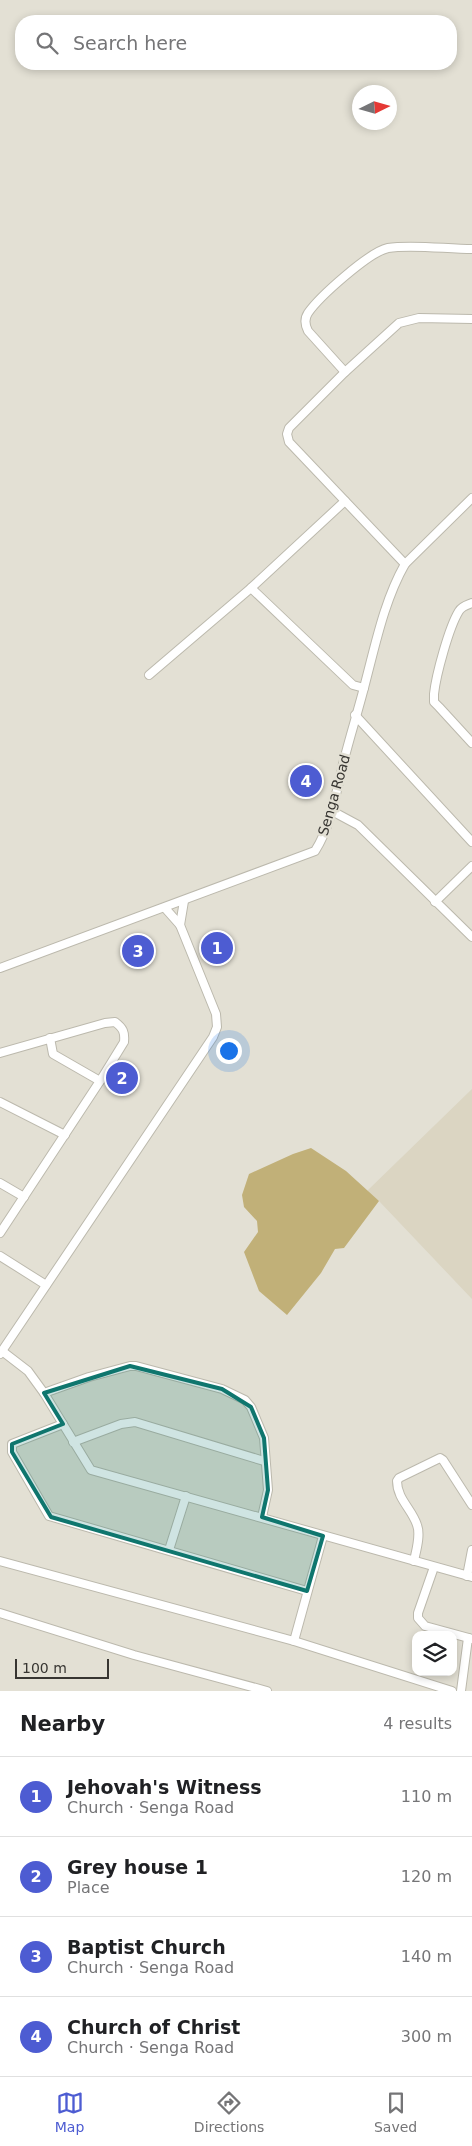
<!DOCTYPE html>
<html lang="en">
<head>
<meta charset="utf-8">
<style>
	:root { --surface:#fff; --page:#f6f6f6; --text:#202124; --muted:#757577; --line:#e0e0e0; --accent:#4d5cd2 }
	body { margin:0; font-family:"DejaVu Sans",sans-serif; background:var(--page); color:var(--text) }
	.controls { position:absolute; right:15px; bottom:15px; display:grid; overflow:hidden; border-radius:10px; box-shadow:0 2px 8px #0003 }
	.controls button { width:45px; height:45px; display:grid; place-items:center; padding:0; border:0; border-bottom:1px solid var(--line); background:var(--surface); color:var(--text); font:25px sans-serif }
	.compass { position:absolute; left:352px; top:85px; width:45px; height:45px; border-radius:50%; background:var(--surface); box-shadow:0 2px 8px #0003; rotate:85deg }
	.scale { position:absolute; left:15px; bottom:12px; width:94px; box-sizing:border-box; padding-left:5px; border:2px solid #373531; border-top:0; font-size:14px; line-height:18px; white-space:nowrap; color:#373531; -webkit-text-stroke:4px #e3e0d4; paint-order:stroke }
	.you { position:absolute; left:228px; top:1050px; width:18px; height:18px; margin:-12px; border:4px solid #fff; border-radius:50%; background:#1a73e8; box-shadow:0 0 0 8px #1a73e833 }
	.badge { display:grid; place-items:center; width:32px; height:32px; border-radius:50%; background:var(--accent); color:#fff; font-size:16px; font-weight:700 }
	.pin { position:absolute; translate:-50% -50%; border:2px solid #fff; box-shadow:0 1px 5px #0006 }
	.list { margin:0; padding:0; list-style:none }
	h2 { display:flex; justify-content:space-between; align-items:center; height:65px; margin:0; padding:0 20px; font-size:21px }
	h2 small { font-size:16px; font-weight:400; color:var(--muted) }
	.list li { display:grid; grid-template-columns:32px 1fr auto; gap:15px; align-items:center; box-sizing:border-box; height:80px; padding:0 20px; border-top:1px solid var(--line) }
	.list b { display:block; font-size:19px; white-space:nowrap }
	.list p { margin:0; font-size:16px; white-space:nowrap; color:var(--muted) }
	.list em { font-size:16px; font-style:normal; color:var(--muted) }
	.icon { flex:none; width:28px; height:28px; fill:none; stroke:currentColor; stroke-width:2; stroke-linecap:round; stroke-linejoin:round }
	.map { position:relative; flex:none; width:472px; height:1691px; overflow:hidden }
	.search { position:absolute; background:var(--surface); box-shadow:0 2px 8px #0003; left:15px; right:15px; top:15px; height:55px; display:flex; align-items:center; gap:12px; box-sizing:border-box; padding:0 18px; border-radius:20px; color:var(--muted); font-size:19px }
	.sheet { height:385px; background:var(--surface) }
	nav { display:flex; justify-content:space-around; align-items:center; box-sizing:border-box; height:70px; border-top:1px solid var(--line); background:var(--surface); font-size:14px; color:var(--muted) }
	nav a { display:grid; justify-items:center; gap:2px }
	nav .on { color:var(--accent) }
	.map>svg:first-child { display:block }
	.built { fill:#dbd5c2 }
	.green { fill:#c1b078 }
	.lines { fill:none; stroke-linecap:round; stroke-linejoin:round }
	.minor-casing { stroke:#bcb9ad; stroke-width:10 }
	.minor { stroke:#fff; stroke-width:8 }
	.marked { fill:#0f766e; fill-opacity:0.2; stroke:#0f766e; stroke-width:4; stroke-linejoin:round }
	.labels { text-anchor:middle; stroke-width:5; stroke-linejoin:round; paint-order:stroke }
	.street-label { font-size:14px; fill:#373531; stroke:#e3e0d4 }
</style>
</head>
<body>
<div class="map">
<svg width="472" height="1691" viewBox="0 0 472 1691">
	<rect width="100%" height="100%" fill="#e3e0d4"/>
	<!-- built -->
	<path class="built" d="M472,1089V1299L379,1201L366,1192Z"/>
	<!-- green -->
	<path class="green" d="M311,1148L346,1171L379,1201L344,1248L335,1249L321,1273L287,1315L259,1291L244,1252L258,1232L257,1221L244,1207L242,1195L249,1174L293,1154Z"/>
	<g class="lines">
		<!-- minor casing -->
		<g class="minor-casing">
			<g id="minor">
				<path d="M345,372L308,331C305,325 304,319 308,313C319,297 369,252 388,248C411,244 447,249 472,249"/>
				<path d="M405,564L289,442L287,434L289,428L345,372L399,323L419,318L472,319"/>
				<path d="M251,588L353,685L364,688"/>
				<path d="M472,603C467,605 462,606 459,611C449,627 436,675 434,694V702L439,707L472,743"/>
				<path d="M149,675L251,588L345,501"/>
				<path d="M355,715L472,842"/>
				<path d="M332,811L358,825L472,937"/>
				<path d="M435,902L472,866"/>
				<path d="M165,908L180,925"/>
				<path d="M0,968L315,851C331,826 336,793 343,764C350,736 359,708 366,680C376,642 385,599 405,564L472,498"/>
				<path d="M50,1038L53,1054L100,1081"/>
				<path d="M0,1053L105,1023L115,1022C123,1028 125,1032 124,1042L100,1081L0,1233"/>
				<path d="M0,1102L65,1135"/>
				<path d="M0,1183L24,1197"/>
				<path d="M0,1256L46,1285"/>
				<path d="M2,1351L28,1371L44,1393L91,1470L472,1577"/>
				<path d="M0,1354L213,1037L217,1027L216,1014L180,925L184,901"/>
				<path d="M44,1393L89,1377L130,1366H136L222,1389L245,1400L251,1407L264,1438L268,1490L262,1517"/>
				<path d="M63,1424L12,1444V1452L49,1516L307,1591"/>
				<path d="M73,1442L121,1424L135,1422L264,1461"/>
				<path d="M169,1550L186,1496"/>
				<path d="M0,1561L294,1641L452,1691"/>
				<path d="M414,1561C416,1551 421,1535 417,1525C412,1509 397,1499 397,1481L399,1478L440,1458L443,1460L472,1505"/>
				<path d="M434,1567L418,1613V1618L425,1626L472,1639"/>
				<path d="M467,1576L472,1550"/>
				<path d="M0,1613L134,1655L267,1691"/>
				<path d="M294,1641L323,1536"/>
				<path d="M461,1691L468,1638"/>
			</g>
		</g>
		<!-- minor -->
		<use href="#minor" class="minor"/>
	</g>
	<!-- marked area -->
	<path class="marked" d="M130,1366L222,1389L251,1407L264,1438L268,1490L262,1517L323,1536L307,1591L51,1517L12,1452V1444L63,1424L44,1393Z"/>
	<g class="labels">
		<!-- street labels -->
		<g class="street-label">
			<text transform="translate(334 795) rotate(-74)" y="5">Senga Road</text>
		</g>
	</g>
</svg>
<div class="controls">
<button><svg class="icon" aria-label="layers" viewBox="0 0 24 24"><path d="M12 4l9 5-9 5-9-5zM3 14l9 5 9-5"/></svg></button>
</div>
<svg class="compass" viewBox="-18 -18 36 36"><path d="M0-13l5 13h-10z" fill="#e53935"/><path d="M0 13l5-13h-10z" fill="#757577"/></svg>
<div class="scale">100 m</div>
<div class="you"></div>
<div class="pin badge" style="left:217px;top:948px">1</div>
<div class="pin badge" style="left:122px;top:1078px">2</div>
<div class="pin badge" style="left:138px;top:951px">3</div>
<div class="pin badge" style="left:306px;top:781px">4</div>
<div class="search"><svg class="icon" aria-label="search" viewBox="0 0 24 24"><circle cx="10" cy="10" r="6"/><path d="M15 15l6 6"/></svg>Search here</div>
</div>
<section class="sheet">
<h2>Nearby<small>4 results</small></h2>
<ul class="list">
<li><span class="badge">1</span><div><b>Jehovah's Witness</b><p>Church · Senga Road</p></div><em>110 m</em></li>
<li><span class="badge">2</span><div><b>Grey house 1</b><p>Place</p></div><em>120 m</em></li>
<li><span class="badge">3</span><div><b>Baptist Church</b><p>Church · Senga Road</p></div><em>140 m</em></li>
<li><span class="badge">4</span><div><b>Church of Christ</b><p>Church · Senga Road</p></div><em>300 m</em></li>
</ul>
</section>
<nav>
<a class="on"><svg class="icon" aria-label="map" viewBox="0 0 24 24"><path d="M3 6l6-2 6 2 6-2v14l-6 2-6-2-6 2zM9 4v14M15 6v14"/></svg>Map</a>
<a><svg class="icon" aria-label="directions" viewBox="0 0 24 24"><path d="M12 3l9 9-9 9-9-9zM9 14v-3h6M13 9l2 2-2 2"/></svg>Directions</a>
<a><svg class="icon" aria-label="saved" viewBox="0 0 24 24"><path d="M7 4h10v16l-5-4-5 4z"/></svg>Saved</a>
</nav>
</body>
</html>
